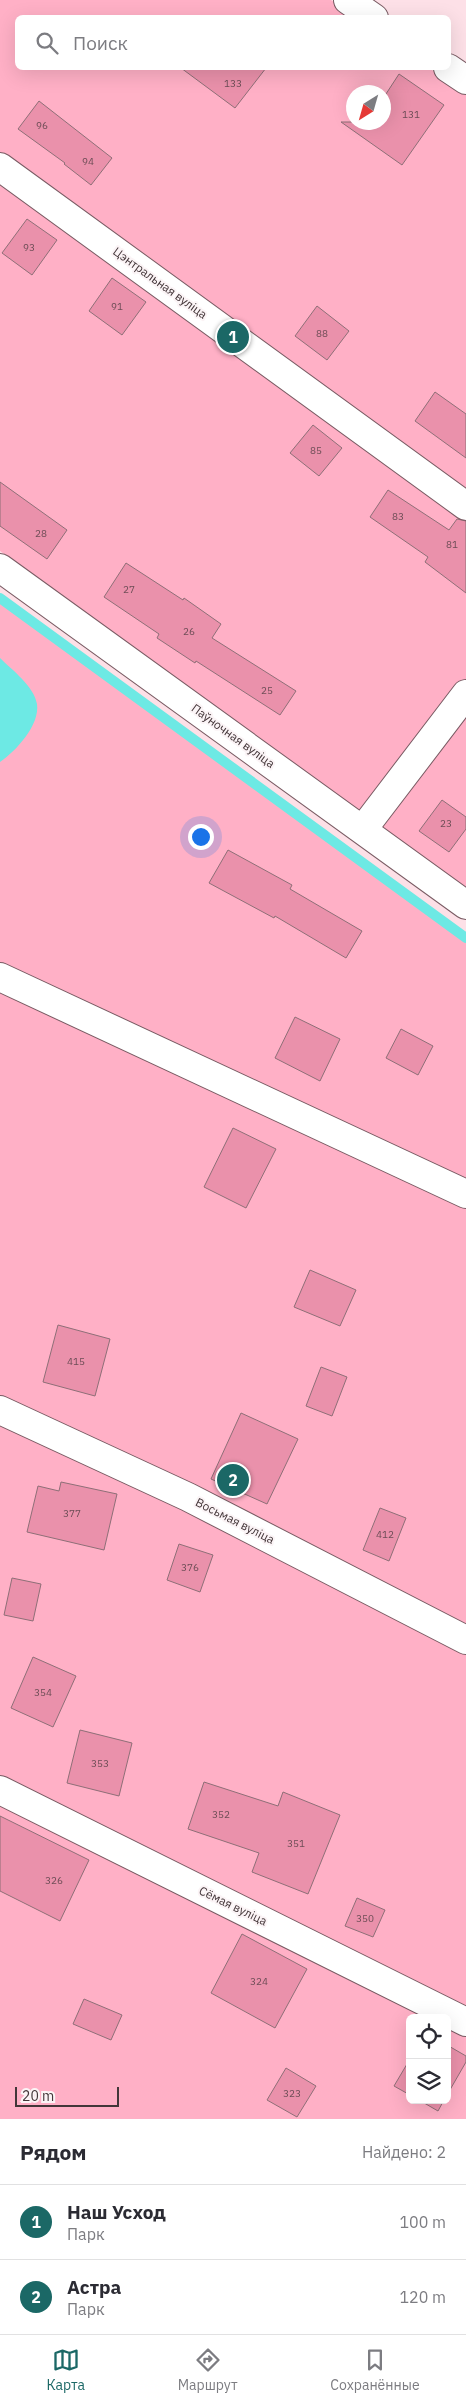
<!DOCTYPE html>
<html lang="ru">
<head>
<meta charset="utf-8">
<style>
	:root { --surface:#fff; --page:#f7f7f7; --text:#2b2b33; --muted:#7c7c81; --line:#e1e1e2; --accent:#1b6866 }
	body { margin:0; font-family:"IBM Plex Sans",sans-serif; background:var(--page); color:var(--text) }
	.controls { position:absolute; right:15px; bottom:15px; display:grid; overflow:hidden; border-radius:8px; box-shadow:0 5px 20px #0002 }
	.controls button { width:45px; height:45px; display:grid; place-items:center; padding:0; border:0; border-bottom:1px solid var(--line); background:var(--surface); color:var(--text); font:25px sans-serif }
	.compass { position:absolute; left:346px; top:85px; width:45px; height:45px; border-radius:50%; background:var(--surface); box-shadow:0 5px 20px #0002; rotate:217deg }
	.scale { position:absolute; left:15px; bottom:12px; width:104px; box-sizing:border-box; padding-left:5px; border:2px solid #433639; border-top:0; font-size:14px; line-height:18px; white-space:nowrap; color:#433639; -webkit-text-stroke:4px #fbf4f6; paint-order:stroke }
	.you { position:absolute; left:200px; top:836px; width:18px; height:18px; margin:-12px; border:4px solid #fff; border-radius:50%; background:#1a73e8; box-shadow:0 0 0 8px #1a73e833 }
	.badge { display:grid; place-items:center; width:32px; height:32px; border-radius:50%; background:var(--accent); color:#fff; font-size:16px; font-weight:700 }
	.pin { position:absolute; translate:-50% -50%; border:2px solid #fff; box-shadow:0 1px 5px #0006 }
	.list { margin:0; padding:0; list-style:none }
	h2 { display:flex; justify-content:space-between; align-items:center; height:65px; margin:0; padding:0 20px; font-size:21px }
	h2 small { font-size:16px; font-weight:400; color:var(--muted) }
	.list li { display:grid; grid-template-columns:32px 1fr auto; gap:15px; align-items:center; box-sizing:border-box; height:75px; padding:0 20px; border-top:1px solid var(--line) }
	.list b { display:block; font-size:19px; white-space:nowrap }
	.list p { margin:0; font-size:16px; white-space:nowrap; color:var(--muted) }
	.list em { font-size:16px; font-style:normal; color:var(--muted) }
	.icon { flex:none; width:28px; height:28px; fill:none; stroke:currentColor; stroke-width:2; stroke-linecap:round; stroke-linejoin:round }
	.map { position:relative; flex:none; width:466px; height:2119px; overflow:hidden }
	.search { position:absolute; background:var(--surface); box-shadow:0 5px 20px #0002; left:15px; right:15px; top:15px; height:55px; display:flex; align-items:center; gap:12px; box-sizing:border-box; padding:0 18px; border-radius:8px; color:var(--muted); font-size:19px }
	.sheet { height:215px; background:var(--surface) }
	nav { display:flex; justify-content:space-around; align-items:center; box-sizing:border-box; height:70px; border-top:1px solid var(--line); background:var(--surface); font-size:14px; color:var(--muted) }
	nav a { display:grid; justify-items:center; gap:2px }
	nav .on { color:var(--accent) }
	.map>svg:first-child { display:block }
	.green { fill:#ffb0c6; fill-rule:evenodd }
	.water { fill:#6de9e4 }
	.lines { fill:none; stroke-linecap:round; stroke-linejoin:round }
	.stream { stroke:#6de9e4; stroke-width:10 }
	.building { fill:#ea91ab; stroke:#8e6f77 }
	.minor-casing { stroke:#795b63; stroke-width:30 }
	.minor { stroke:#fff; stroke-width:28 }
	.labels { text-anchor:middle; stroke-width:4; stroke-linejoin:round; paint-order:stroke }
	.number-label { font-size:10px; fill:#6d4d56 }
	.street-label { font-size:12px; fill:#433639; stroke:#fbf4f6 }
</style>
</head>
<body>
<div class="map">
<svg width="466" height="2119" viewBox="0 0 466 2119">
	<rect width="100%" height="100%" fill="#fde0e7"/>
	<!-- green -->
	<g class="green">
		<path d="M0,0H331L356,17L18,18V68H429L466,93V888L0,551ZM354,92H384V122H354Z"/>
		<path d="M0,598L466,942V2119H0ZM410,2018H447V2100H410Z"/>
	</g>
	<!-- water -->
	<path class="water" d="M0,658C12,670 34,686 37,704C40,725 16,751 0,762Z"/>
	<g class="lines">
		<!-- stream -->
		<path class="stream" d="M0,598L466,938"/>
	</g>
	<!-- building -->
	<g class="building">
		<path d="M181,68H266L235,108Z"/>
		<path d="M399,74L444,105L402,165L341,122H384V97Z"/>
		<path d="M39,101L112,158L91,185L64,164L65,163L18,129Z"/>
		<path d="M27,219L57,240L32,275L2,253Z"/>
		<path d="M112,278L146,302L122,335L89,311Z"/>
		<path d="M317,306L349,331L327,360L295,336Z"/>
		<path d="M435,392L466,414V458L415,421Z"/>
		<path d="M313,425L342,448L319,476L290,453Z"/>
		<path d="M0,482L67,530L47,559L0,526Z"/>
		<path d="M388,490L449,530L457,519L466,521V593L425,562L428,557L370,517Z"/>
		<path d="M126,563L183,600L184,598L221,624L212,638L296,691L280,715L196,661L195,663L157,638L159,634L104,597Z"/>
		<path d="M442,800L466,817V829L449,852L419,831Z"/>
		<path d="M228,850L292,885L290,889L362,931L346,958L275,916L274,918L209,883Z"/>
		<path d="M295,1017L340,1039L320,1081L275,1058Z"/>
		<path d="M401,1029L433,1046L418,1075L386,1058Z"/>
		<path d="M233,1128L276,1149L246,1208L204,1187Z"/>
		<path d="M310,1270L356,1290L340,1326L294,1307Z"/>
		<path d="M58,1325L110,1339L95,1396L43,1382Z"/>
		<path d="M321,1367L347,1377L332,1416L306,1406Z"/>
		<path d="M241,1413L298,1439L267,1504L211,1479Z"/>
		<path d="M61,1482L117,1494L104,1550L27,1532L38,1486L59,1491Z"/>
		<path d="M380,1508L406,1518L389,1561L363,1550Z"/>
		<path d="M179,1544L213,1555L200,1592L167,1580Z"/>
		<path d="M12,1578L41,1584L33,1621L4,1615Z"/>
		<path d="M33,1657L76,1676L53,1727L11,1708Z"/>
		<path d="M80,1730L132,1743L119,1796L67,1783Z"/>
		<path d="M204,1782L278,1806L283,1792L340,1815L308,1894L252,1872L259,1853L188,1829Z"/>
		<path d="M0,1816L89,1860L60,1921L0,1891Z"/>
		<path d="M357,1898L385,1910L373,1937L345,1926Z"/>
		<path d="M242,1934L307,1969L275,2028L211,1993Z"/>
		<path d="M84,1999L122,2015L111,2040L73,2024Z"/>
		<path d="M447,2045L466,2056V2062L447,2095Z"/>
		<path d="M410,2059V2095L394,2086Z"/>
		<path d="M286,2068L316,2086L297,2117L267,2100Z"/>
		<path d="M419,2100H444L438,2111Z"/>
	</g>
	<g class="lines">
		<!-- minor casing -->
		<g class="minor-casing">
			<g id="minor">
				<path d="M348,0L374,18"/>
				<path d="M448,68L466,80"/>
				<path d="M0,167L466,506"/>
				<path d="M0,568L466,905"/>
				<path d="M363,829L466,694"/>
				<path d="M0,977L466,1194"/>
				<path d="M0,1410L188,1497L466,1640"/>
				<path d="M0,1790L466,2022"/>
			</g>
		</g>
		<!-- minor -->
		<use href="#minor" class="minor"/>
	</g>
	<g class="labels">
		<!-- number labels -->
		<g class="number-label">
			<text x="233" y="87">133</text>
			<text x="411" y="118">131</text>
			<text x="42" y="129">96</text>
			<text x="88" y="165">94</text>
			<text x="29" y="251">93</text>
			<text x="117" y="310">91</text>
			<text x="322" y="337">88</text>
			<text x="316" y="454">85</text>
			<text x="398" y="520">83</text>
			<text x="41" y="537">28</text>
			<text x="452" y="548">81</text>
			<text x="129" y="593">27</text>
			<text x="189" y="635">26</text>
			<text x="267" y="694">25</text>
			<text x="446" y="827">23</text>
			<text x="76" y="1365">415</text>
			<text x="72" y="1517">377</text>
			<text x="385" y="1538">412</text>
			<text x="190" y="1571">376</text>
			<text x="43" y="1696">354</text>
			<text x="100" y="1767">353</text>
			<text x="221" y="1818">352</text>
			<text x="296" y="1847">351</text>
			<text x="54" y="1884">326</text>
			<text x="365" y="1922">350</text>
			<text x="259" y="1985">324</text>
			<text x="292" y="2097">323</text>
		</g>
		<!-- street labels -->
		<g class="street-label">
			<text transform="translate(160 283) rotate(36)" y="4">Цэнтральная вуліца</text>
			<text transform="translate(233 736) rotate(36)" y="4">Паўночная вуліца</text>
			<text transform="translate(235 1521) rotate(27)" y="4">Восьмая вуліца</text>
			<text transform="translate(233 1906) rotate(26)" y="4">Сёмая вуліца</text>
		</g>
	</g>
</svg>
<div class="controls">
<button><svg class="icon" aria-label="locate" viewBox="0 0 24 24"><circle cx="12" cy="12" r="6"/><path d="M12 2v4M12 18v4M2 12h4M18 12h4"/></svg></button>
<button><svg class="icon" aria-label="layers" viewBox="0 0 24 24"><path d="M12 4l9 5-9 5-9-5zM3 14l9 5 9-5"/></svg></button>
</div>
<svg class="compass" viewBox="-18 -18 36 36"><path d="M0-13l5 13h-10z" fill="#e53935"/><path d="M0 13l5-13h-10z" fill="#7c7c81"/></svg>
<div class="scale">20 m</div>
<div class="you"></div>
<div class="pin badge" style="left:233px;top:337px">1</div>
<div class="pin badge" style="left:233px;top:1480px">2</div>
<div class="search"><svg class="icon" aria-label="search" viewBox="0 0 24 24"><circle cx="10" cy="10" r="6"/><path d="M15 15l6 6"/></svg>Поиск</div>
</div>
<section class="sheet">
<h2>Рядом<small>Найдено: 2</small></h2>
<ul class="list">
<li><span class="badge">1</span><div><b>Наш Усход</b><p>Парк</p></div><em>100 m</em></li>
<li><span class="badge">2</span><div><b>Астра</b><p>Парк</p></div><em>120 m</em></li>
</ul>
</section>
<nav>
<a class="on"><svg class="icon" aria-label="map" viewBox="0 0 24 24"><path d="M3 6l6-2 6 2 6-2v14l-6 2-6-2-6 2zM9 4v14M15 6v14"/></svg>Карта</a>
<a><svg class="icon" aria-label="directions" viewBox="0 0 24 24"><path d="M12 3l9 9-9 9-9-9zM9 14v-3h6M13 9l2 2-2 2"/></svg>Маршрут</a>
<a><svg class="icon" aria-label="saved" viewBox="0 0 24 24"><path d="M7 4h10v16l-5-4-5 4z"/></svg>Сохранённые</a>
</nav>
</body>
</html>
